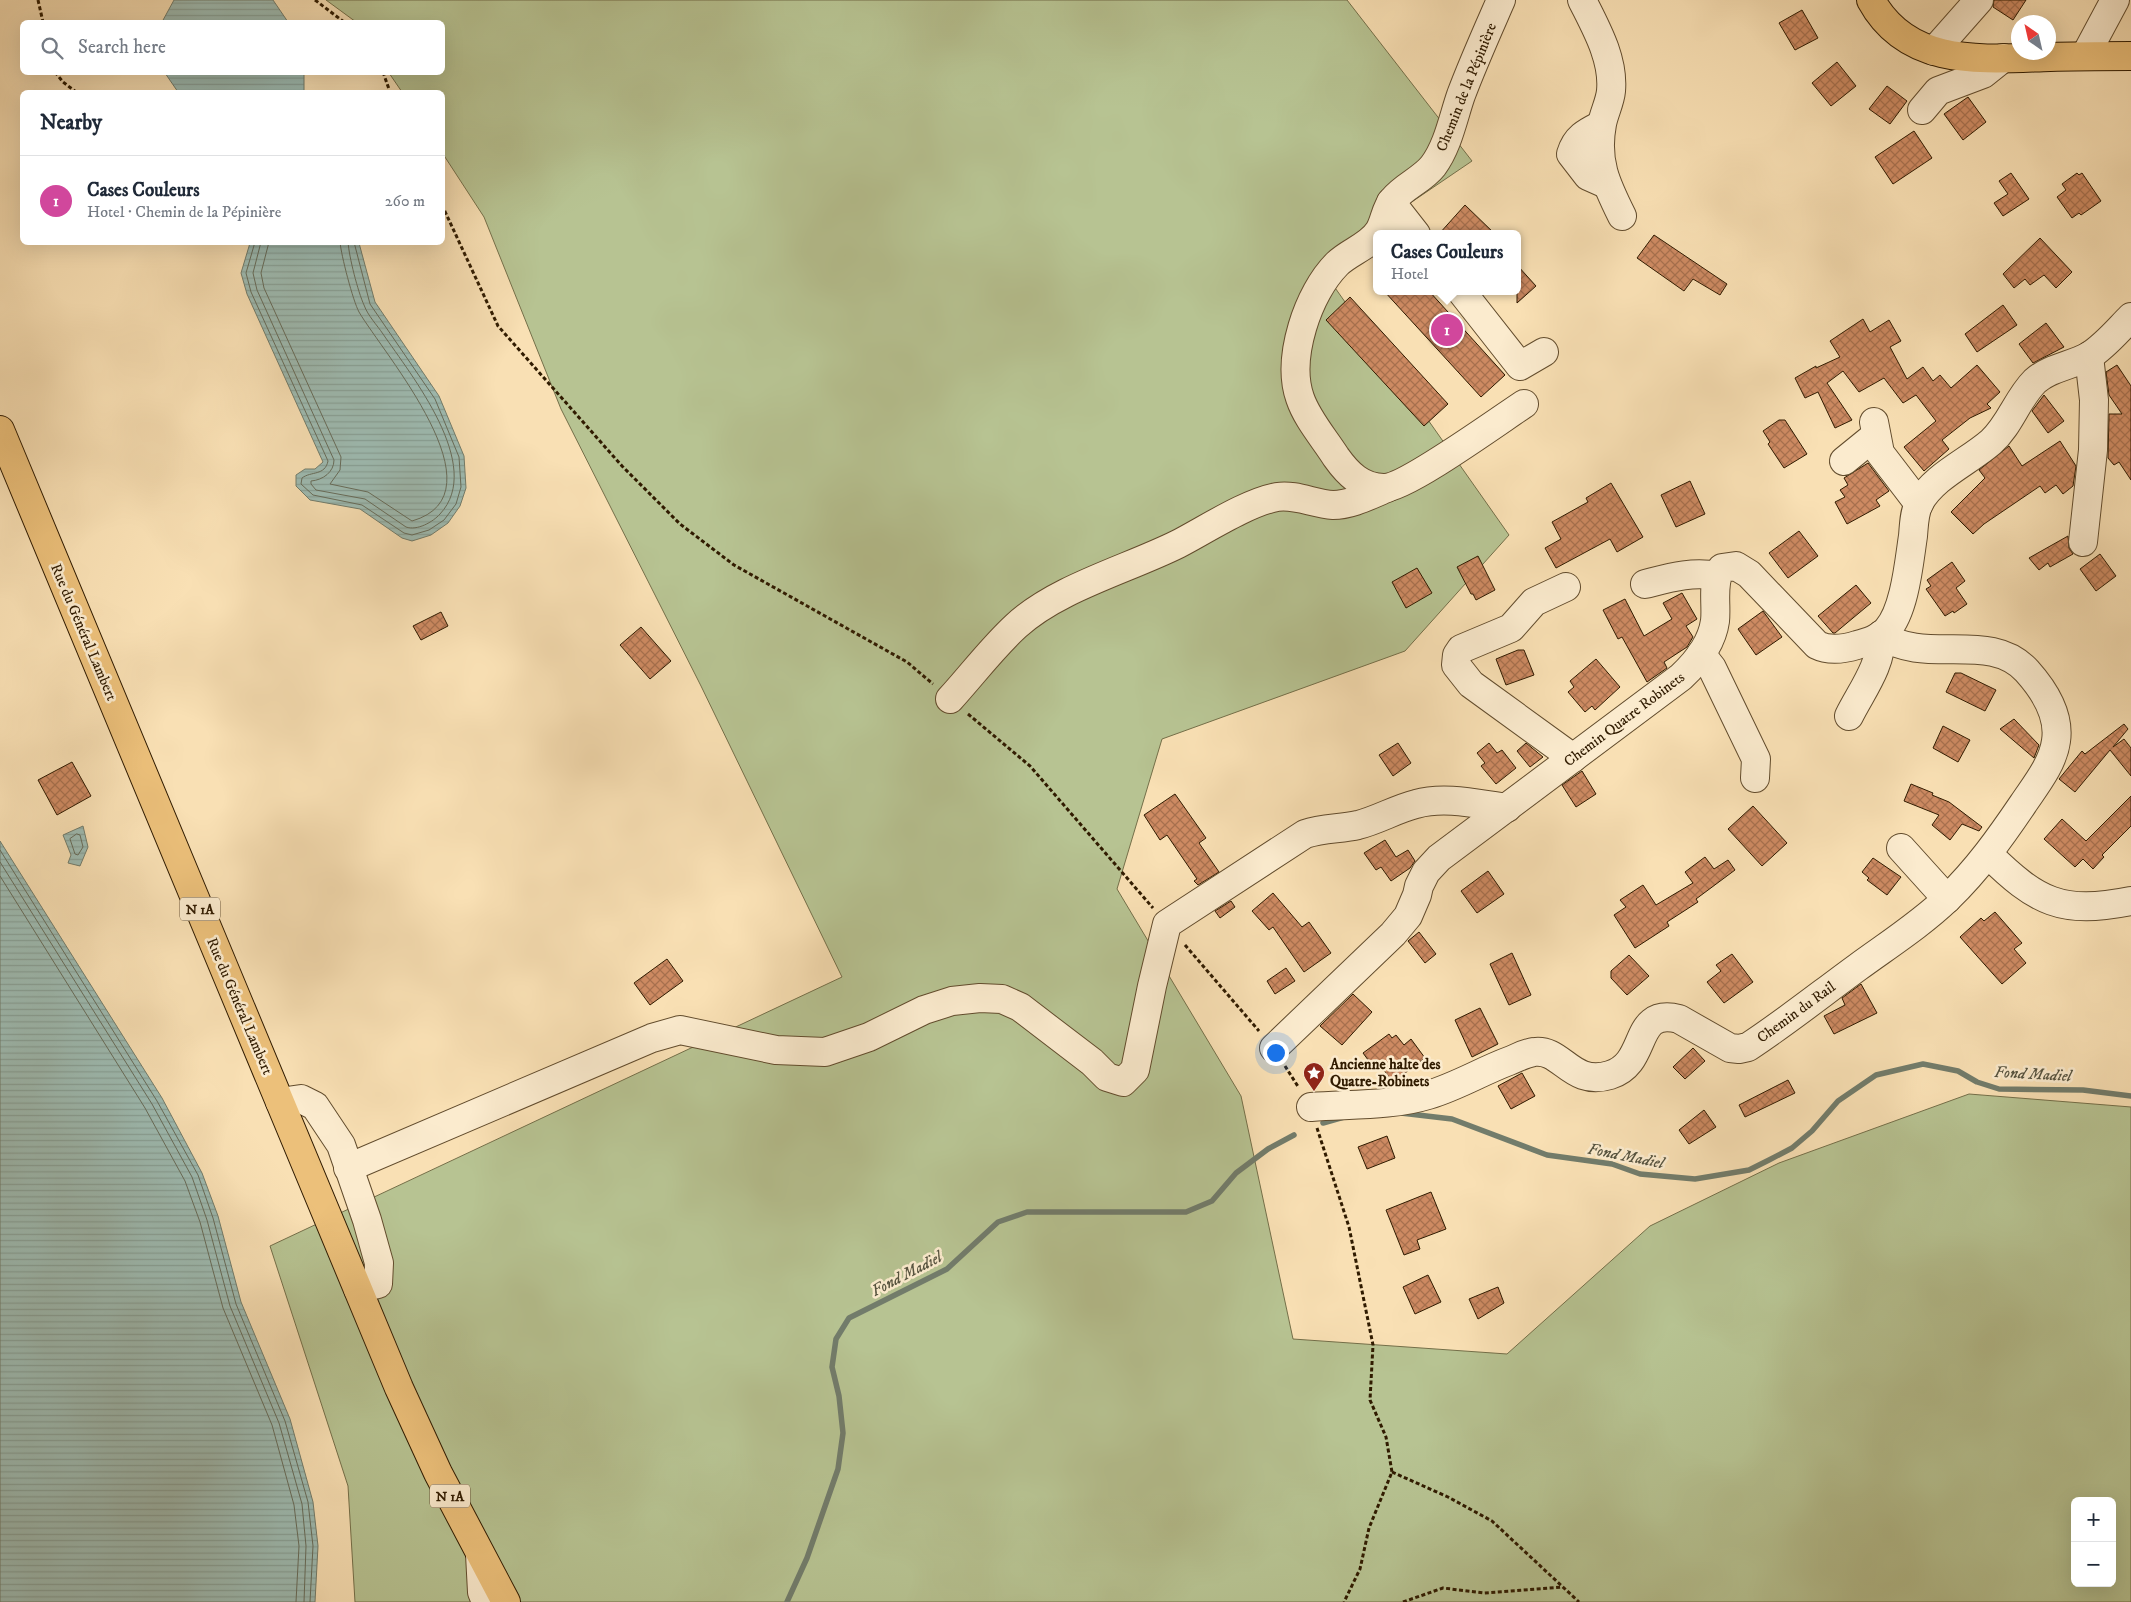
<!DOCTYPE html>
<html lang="en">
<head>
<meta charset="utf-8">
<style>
	:root { --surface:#fff; --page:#f6f6f7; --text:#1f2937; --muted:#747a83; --line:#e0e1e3; --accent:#d93025 }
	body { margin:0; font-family:"IM FELL DW Pica",serif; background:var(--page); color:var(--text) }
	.controls { position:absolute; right:15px; bottom:15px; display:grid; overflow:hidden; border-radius:8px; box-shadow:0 5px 20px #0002 }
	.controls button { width:45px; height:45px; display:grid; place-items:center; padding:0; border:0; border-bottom:1px solid var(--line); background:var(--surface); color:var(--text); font:25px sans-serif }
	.compass { position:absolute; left:2011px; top:15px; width:45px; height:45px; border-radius:50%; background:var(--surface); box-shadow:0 5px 20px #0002; rotate:326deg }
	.you { position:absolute; left:1275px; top:1052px; width:18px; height:18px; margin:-12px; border:4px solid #fff; border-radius:50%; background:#1a73e8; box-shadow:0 0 0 8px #1a73e833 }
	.badge { display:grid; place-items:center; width:32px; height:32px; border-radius:50%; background:var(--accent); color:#fff; font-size:16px; font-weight:700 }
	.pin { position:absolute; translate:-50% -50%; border:2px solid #fff; box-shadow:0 1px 5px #0006 }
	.popup { position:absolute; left:1373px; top:230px; width:148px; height:65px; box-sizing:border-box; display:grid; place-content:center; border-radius:8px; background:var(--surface); filter:drop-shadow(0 1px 4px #0005); font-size:16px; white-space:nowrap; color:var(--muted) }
	.popup b { font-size:19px; color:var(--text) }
	.popup::after { content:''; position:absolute; left:50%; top:100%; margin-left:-10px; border:10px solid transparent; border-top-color:var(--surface) }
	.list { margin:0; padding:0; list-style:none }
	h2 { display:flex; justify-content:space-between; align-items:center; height:65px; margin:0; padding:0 20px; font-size:21px }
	h2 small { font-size:16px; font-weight:400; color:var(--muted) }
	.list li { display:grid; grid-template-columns:32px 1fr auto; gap:15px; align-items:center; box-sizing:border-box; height:90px; padding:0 20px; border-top:1px solid var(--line) }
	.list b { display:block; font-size:19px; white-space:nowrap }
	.list p { margin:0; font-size:16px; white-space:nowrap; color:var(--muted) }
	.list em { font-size:16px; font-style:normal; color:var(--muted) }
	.icon { flex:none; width:28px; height:28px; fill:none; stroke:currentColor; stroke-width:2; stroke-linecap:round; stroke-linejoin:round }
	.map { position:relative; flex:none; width:2131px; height:1602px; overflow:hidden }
	.search { position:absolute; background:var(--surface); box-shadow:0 5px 20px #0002; left:20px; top:20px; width:425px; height:55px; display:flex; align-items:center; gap:12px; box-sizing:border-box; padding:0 18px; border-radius:8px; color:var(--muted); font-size:19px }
	.panel { position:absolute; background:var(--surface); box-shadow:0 5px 20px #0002; left:20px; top:90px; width:425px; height:155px; border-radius:8px }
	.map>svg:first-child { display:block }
	.grass { fill:#b7c392; stroke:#746f49; fill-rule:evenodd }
	.water { fill:url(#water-rules); stroke:#727c6b }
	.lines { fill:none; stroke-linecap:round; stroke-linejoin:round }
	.shore { stroke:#676c5a; stroke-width:1 }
	.stream { stroke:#727c6b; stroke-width:5.5 }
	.building { fill:url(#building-cross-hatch); stroke:#301b00 }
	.minor-casing { stroke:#624c2d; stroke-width:30 }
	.major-casing { stroke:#301b00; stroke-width:30 }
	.path { stroke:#301b00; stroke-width:3; stroke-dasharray:4 2.5; stroke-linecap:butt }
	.minor { stroke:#fbebce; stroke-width:28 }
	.major { stroke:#ecc07a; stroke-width:28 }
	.labels { text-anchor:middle; stroke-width:5; stroke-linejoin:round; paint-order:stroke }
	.shield { fill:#fbebce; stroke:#6d593e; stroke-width:1 }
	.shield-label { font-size:14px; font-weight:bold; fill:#301b00 }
	.street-label { font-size:15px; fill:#301b00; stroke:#fbebce }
	.poi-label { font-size:15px; font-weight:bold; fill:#301b00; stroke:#fbebce; text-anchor:start }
	.water-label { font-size:16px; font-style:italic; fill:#56533f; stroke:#fbebce }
</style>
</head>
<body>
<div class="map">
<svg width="2131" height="1602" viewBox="0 0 2131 1602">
	<defs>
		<pattern id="water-rules" width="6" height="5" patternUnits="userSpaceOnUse" patternTransform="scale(1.25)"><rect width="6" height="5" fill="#9ebcb3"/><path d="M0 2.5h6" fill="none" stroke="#88a198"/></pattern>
		<pattern id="building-cross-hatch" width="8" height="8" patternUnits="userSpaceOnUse" patternTransform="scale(1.25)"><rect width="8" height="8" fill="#cd8a62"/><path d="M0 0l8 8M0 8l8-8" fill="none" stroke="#a7704e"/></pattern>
	</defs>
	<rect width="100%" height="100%" fill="#f9e0b4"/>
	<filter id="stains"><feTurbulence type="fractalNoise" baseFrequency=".004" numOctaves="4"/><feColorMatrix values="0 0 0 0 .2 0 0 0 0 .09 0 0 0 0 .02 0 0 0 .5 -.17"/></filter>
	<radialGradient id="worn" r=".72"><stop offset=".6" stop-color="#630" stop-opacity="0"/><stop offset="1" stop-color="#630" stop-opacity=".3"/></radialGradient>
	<!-- grass -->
	<path class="grass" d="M326,0H1347L1472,161L1319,265L1509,535L1405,651L1162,739L1117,889L1241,1096L1293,1339L1507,1354L1650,1226L1779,1163L1969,1094L2131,1107V1602H355L348,1486L270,1246L842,977L701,686L561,409L484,217L443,154L442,92H402L389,73L442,72V22H356ZM2075,1501H2112V1583H2075Z"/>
	<!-- water -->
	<g class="water">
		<path d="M174,0H273L288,22H162Z"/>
		<path d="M165,73H304V92H178Z"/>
		<path d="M250,243H359L375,302L439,396L464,456L466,488L460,506L448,523L431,535L412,541L402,538L360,509L310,500L296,486V475L305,469H315L323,462L247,294L241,273Z"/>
		<path d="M83,826L88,847L80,866L68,863L71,855L63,835Z"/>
		<path d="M0,841L162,1098L202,1173L218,1216L241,1302L290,1419L313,1502L318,1546L315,1602H0Z"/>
	</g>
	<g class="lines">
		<!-- shore -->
		<g class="shore">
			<path d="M255,242L246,273L251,292L328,461C325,476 311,471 302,478L301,484L313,495L362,505L404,533L412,535L429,530L444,520L456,504L461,487L459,457L435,399L370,304L354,242"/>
			<path d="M261,242L253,273L257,290L334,460C334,472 323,480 311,481V484L316,490L365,499L406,527C417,531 433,522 440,514C485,466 411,375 383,334C377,325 368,316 364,305C358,292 349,257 348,242"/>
			<path d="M269,242L261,273L264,288L341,457L340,470L330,484L368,492L412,521C506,494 383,353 359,312C353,301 341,255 340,242"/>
			<path d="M77,834L80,835L83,847L78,855L75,854L70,839Z"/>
			<path d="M0,850L157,1101L198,1175L213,1218L236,1304L285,1421L308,1502L313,1546L310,1602"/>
			<path d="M0,862L152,1104L192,1177L207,1220L230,1306L279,1423L302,1504L306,1546L304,1602"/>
			<path d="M0,876L145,1108L185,1181L200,1222L223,1308L272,1425L294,1505L299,1546L296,1602"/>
		</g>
		<!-- stream -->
		<g class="stream">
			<path d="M1401,1113L1452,1119L1547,1155L1612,1164L1640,1174L1695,1179L1749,1170L1769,1160L1792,1148L1812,1131L1838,1101L1876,1075L1923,1064L1958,1071L1977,1082L1999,1089L2083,1090L2131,1096"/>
			<path d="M1323,1123L1344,1117"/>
			<path d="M787,1602L807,1558L838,1469L843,1433L839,1396L832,1367L836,1339L849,1318L947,1269L998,1222L1027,1212H1186L1212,1201L1236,1173L1268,1149L1294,1135"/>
		</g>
	</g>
	<!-- building -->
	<g class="building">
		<path d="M1994,0H2026L2013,20L1993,7Z"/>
		<path d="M1802,10L1818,38L1795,50L1779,23Z"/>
		<path d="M1837,62L1856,86L1831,106L1812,83Z"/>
		<path d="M1887,86L1907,101L1890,124L1869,109Z"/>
		<path d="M1968,97L1986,122L1963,140L1944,114Z"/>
		<path d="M1914,131L1932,158L1893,184L1875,157Z"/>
		<path d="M2011,173L2029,199L2003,216L1994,203L2008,194L1999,181Z"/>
		<path d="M2077,173L2079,175L2082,173L2101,201L2081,215L2079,213L2072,218L2057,197L2066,190L2062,184Z"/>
		<path d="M1465,205L1495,234H1439Z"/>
		<path d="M1654,235L1727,284L1720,295L1693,279L1684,291L1637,258Z"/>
		<path d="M2040,238L2072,272L2056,288L2044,275L2030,285L2025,279L2014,288L2003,274Z"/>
		<path d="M1517,265L1536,286L1517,303Z"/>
		<path d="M1384,291H1429L1505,375L1481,397Z"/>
		<path d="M1350,297L1448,404L1424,426L1326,320Z"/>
		<path d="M2003,305L2017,325L1977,352L1965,334Z"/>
		<path d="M1863,319L1870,332L1889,320L1901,341L1890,347L1907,379L1923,367L1933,381L1940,375L1951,388L1977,365L2000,392L1987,404L1991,408L1970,418L1942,440L1949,449L1924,471L1904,447L1936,421L1916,395L1903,403L1884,378L1859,392L1843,371L1827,383L1852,420L1835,428L1818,392L1805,398L1795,378L1816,366V368L1840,357L1830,341Z"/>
		<path d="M2046,323L2064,347L2033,363L2019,344Z"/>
		<path d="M2117,365L2131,386V480L2119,462L2114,465L2108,458L2109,414H2122L2109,395L2106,372Z"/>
		<path d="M2044,395L2064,421L2048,433L2032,411Z"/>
		<path d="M1779,420H1785L1807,454L1784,468L1768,444L1770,442L1763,431Z"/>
		<path d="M2060,441L2076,466L2073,486L2063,494L2056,485L2045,493L2040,486L1984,524L1973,534L1951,512L1985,478L1979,470L2009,446L2022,466Z"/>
		<path d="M1868,463L1889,491L1876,500L1880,506L1847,524L1835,502L1845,497L1840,490L1848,485L1844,478Z"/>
		<path d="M1690,481L1705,514L1676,527L1661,495Z"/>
		<path d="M1611,483L1643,537L1617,552L1610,539L1556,568L1545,548L1561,539L1552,522L1588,502L1586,498Z"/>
		<path d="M1799,531L1818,556L1788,578L1769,553Z"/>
		<path d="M2068,536L2069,548L2073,554L2050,567L2048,563L2039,570L2029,558Z"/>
		<path d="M2100,554L2116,576L2096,591L2080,569Z"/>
		<path d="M1478,556L1495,590L1476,600L1473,594H1471L1457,567Z"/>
		<path d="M1952,562L1965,581L1956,588L1967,604L1954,613L1953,611L1945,616L1926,589L1931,586L1927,580Z"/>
		<path d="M1417,568L1432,593L1406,608L1392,582Z"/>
		<path d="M1856,585L1871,603L1835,633H1833L1818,616Z"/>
		<path d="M1682,593L1697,619L1686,626L1693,637L1687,647L1664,662L1667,668L1647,682L1622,637L1618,639L1603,610L1625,599L1644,636L1672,619L1663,603Z"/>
		<path d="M1763,611L1782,637L1756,655L1738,629Z"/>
		<path d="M441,612L448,626L421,640L413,626Z"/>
		<path d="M641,627L671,661L650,679L620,645Z"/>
		<path d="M1518,650H1524L1534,675L1506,685L1496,659Z"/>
		<path d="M1596,659L1620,687L1595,710L1592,706L1585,712L1568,692L1574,687L1570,681Z"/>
		<path d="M1955,673H1961L1996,690L1985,711L1946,692Z"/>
		<path d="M2014,719L2039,745L2034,758L2000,729Z"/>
		<path d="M2124,724L2128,729L2113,747L2124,739L2131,748V776L2110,750L2075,792L2059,779L2082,751L2085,754Z"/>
		<path d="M1943,726L1970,740L1958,762L1933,748Z"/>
		<path d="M1398,743L1411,763L1393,776L1379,755Z"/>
		<path d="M1489,743L1497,753L1502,750L1516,768L1496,784L1481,766L1485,763L1477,753Z"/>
		<path d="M1526,743L1543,757L1530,767L1517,751Z"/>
		<path d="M72,762L91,796L57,815L38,780Z"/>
		<path d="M1582,771L1596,794L1576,807L1562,785Z"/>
		<path d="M1911,784L1933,793L1932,795L1949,802L1982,827L1979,831L1962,824L1950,840L1932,825L1939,815L1904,801Z"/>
		<path d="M1175,794L1206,838L1199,843L1219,872L1198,885L1194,881L1197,879L1167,835L1160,840L1144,815Z"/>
		<path d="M2131,796V826L2102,855L2104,857L2093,869L2083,859L2075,867L2044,839L2062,819L2086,841Z"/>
		<path d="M1753,806L1787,843L1762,866L1728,829Z"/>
		<path d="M1385,840L1396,857L1408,850L1415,861L1410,868L1391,881L1381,867L1376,870L1364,853Z"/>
		<path d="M1705,857L1714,869L1728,860L1735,870L1696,899L1698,902L1667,922L1669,926L1635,948L1614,915L1626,907L1620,900L1643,885L1656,905L1693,883L1685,872Z"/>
		<path d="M1873,858L1901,877L1887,895L1867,880L1869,878L1862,872Z"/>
		<path d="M1488,871L1504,894L1477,913L1461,891Z"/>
		<path d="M1273,893L1302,927L1309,922L1331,953L1304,972L1273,927L1269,930L1252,911Z"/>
		<path d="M1231,901L1235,907L1220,918L1215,911Z"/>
		<path d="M1995,912L2022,943L2014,949L2026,963L2002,984L1960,937L1981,918L1984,921Z"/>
		<path d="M1419,932L1436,954L1425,963L1408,941Z"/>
		<path d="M1512,953L1531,995L1509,1005L1490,964Z"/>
		<path d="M1732,954L1753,982L1724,1003L1707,982L1721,971L1716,965Z"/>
		<path d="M1629,955L1649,976L1627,995L1611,978V971Z"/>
		<path d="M667,959L683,981L650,1005L634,983Z"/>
		<path d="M1286,968L1295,981L1275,994L1267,981Z"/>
		<path d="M1861,984L1877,1013L1834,1034L1824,1016L1845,1005L1842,998Z"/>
		<path d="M1353,994L1372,1012L1342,1045L1320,1026Z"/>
		<path d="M1480,1008L1498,1044L1472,1057L1455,1020Z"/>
		<path d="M1389,1034L1392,1038L1396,1035L1404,1045L1411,1039L1425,1058L1393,1082L1379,1064L1374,1068L1363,1053Z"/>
		<path d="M1693,1048L1705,1061L1685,1079L1673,1067Z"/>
		<path d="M1522,1073L1535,1096L1511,1109L1498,1086Z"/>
		<path d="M1788,1080L1795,1093L1745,1117L1739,1105Z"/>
		<path d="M1704,1110L1716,1127L1689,1144L1679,1130Z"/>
		<path d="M1387,1136L1395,1158L1367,1169L1358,1147Z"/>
		<path d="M1431,1192L1446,1229L1417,1240L1420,1249L1404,1255L1386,1210Z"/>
		<path d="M1428,1275L1441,1302L1415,1314L1403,1287Z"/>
		<path d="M1498,1287L1504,1303L1478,1319L1469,1299Z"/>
	</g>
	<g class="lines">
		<!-- minor casing -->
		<g class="minor-casing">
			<g id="minor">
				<path d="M1501,0C1487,32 1473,63 1461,95C1453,118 1448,146 1433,166C1422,180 1404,186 1393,200C1385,209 1385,222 1379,231C1370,246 1349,252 1337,264C1308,293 1286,358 1300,398C1307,419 1324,438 1336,457C1348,474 1362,488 1384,488C1406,488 1501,419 1524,404"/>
				<path d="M1582,0C1596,28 1614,59 1611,91C1610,102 1604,113 1602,124C1595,161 1606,184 1622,216"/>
				<path d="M1934,51L1979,0"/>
				<path d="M2085,56L2115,0"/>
				<path d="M1922,110L1938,91L1983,74L2003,58"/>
				<path d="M1601,125C1587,132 1576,137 1571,154L1588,176L1606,184"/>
				<path d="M1391,202L1416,234"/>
				<path d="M1461,291L1520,366L1544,352"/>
				<path d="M1874,422L1880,453L1919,504"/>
				<path d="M1844,461L1876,435"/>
				<path d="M2083,542L2093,450L2094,400L2089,356"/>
				<path d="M1645,584C1669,578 1692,571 1717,576"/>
				<path d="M1566,587L1534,602L1511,628L1461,649L1457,655L1456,665L1471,684L1573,758"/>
				<path d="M1701,654L1712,668L1756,759L1755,778"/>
				<path d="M950,699C972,675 992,648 1016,626C1057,588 1128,569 1178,544C1205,530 1248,502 1277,497C1296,494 1314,504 1333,505C1351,505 1370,495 1387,488"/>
				<path d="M1849,716C1862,690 1882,665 1881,635"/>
				<path d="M1901,848L1947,899"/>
				<path d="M1988,854C2037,902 2061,915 2131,901"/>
				<path d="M1274,1048L1393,934L1408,916L1417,895L1419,886L1426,872L1439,858L1681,677C1696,663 1712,643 1715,621C1717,605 1711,580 1722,568L1736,566L1749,574L1817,645C1829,651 1844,649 1857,645C1868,642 1879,639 1887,630C1905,610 1909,562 1913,536C1914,525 1914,513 1919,503C1934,476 1968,462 1991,442C2010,425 2017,399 2035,381C2051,367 2071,366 2089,356C2105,346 2118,330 2131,317"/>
				<path d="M280,1102L301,1099L315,1106L341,1145L367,1220L379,1263L378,1284L358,1289"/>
				<path d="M1311,1107C1349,1104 1392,1106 1428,1095C1456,1087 1482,1071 1509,1061C1517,1058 1525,1053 1534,1052C1562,1048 1571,1087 1610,1075C1650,1063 1631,1007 1679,1019L1730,1048L1739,1049L1748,1047C1786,1022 1821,994 1858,967C1888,945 1921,924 1948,898C1977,870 2000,838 2023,804C2035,786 2053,764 2056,741C2060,715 2044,690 2027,671C1990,630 1926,666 1881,635"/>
				<path d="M348,1168L652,1038L680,1030L776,1050L825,1052L869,1037L924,1010L952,1001L980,998L1002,999L1020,1007L1092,1062L1107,1077L1123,1082L1135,1070L1152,986L1167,924L1305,834C1323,828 1340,829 1358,825C1378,820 1396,809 1416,804C1445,796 1477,804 1507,808"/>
				<path d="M480,1554L482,1592L486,1602"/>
			</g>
		</g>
		<!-- major casing -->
		<g class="major-casing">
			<g id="major">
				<path d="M1871,0C1908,68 1984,59 2050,57C2077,56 2104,56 2131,56"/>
				<path d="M0,430L399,1388L438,1473L506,1602"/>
			</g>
		</g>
		<!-- path -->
		<g class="path">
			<path d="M38,0L43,22"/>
			<path d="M315,0L344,22"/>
			<path d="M55,72L63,82L76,92"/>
			<path d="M383,72L390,92"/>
			<path d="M442,205L498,326L622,466L680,524L734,565L907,662L933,684"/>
			<path d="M968,714L1030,766L1153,908"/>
			<path d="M1185,945L1259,1031"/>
			<path d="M1285,1066L1299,1088"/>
			<path d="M1317,1128L1349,1227L1373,1345L1370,1400L1386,1437L1392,1472L1369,1528L1360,1569L1344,1602"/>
			<path d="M1392,1472L1448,1497L1492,1521L1579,1602"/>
			<path d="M1403,1602L1443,1588L1484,1593L1562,1587"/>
		</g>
		<!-- minor -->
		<use href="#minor" class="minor"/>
		<!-- major -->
		<use href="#major" class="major"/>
	</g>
	<!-- icons -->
	<defs>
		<g id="sight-pin" transform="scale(1.125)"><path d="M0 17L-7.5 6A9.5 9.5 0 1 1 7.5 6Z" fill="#8f2418" stroke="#fbebce"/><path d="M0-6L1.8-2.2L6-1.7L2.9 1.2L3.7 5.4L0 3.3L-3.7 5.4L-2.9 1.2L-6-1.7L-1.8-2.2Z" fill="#fff"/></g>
	</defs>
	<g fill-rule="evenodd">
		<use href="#sight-pin" x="1314" y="1073"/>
	</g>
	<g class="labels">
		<!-- shield labels -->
		<g class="shield">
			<rect x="180" y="897.5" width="40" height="23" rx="4"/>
			<rect x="430" y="1484.5" width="40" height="23" rx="4"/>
		</g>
		<g class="shield-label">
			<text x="200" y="914">N 1A</text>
			<text x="450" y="1501">N 1A</text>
		</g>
		<!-- street labels -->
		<g class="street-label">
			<text transform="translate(1466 87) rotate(-68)" y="5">Chemin de la Pépinière</text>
			<text transform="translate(84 632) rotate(67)" y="5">Rue du Général Lambert</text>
			<text transform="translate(1624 719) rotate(-37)" y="5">Chemin Quatre Robinets</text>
			<text transform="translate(240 1006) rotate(67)" y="5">Rue du Général Lambert</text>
			<text transform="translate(1796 1012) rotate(-36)" y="5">Chemin du Rail</text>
		</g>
		<!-- poi labels -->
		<g class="poi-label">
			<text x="1330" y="1069">Ancienne halte des<tspan x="1330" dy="17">Quatre-Robinets</tspan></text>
		</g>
		<!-- water labels -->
		<g class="water-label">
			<text transform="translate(2033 1073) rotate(3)" y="6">Fond Madiel</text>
			<text transform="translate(1626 1155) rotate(11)" y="6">Fond Madiel</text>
			<text transform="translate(906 1273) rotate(-28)" y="6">Fond Madiel</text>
		</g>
	</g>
	<rect width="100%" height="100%" filter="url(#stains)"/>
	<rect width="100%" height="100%" fill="url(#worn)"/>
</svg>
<div class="controls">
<button>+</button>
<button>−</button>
</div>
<svg class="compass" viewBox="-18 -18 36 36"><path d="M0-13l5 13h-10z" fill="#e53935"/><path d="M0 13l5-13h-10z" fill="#747a83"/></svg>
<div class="you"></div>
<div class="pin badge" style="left:1447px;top:330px;background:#d1479c">1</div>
<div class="popup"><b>Cases Couleurs</b>Hotel</div>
<div class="search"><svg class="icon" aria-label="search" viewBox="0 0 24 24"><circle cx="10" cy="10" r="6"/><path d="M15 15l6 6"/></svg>Search here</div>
<section class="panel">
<h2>Nearby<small></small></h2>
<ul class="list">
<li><span class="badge" style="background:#d1479c">1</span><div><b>Cases Couleurs</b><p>Hotel · Chemin de la Pépinière</p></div><em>260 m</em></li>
</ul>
</section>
</div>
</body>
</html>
